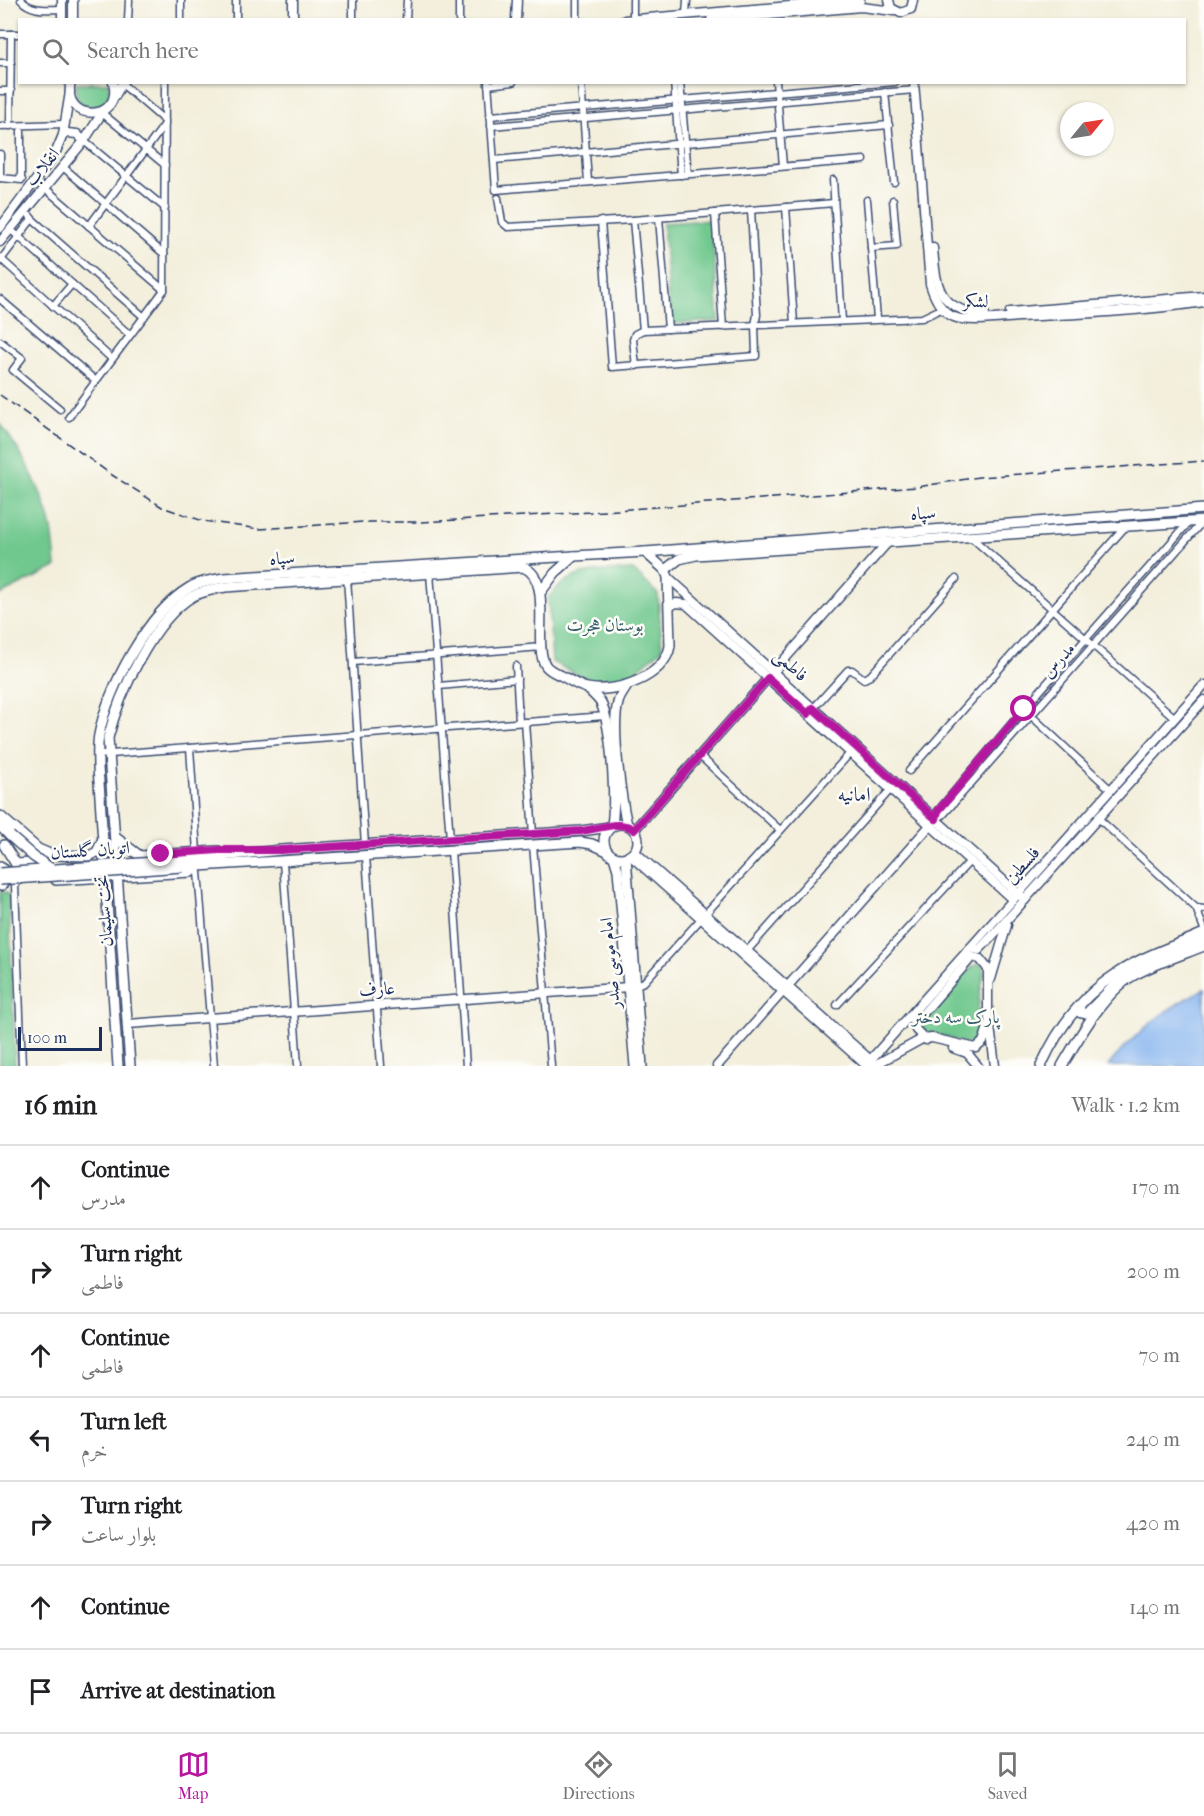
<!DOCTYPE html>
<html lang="en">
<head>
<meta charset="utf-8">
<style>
	:root { --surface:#fff; --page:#f2f2f2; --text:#202124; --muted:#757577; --line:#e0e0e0; --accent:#b5179e }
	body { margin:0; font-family:"IM FELL French Canon",Amiri,serif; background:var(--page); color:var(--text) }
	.compass { position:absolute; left:1060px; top:102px; width:54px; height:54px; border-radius:50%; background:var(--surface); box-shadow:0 2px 4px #0004; rotate:60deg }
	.scale { position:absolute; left:18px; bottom:15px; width:84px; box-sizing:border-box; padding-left:6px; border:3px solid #1b2f5e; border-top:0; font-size:16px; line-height:21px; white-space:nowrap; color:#1b2f5e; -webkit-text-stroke:4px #fdfcf7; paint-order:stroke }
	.stop { position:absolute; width:18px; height:18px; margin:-14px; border:4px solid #b5179e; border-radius:50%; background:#fff }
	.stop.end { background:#b5179e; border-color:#fff; box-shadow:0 2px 6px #0008 }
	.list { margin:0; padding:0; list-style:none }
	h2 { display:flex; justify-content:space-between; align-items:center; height:78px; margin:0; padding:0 24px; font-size:26px }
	h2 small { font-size:20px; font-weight:400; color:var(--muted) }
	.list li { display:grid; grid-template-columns:39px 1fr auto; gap:18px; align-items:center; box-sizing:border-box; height:84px; padding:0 24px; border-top:2px solid var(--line) }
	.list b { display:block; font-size:22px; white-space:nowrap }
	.list p { margin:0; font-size:20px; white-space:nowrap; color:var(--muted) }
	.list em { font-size:20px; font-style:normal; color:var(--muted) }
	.icon { flex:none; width:33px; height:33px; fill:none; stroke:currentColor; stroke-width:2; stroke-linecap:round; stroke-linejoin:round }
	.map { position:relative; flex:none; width:1204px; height:1066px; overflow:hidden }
	.search { position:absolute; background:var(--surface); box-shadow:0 2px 4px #0004; left:18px; right:18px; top:18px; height:66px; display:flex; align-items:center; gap:15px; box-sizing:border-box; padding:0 21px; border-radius:0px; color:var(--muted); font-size:22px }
	.sheet { height:666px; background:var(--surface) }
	nav { display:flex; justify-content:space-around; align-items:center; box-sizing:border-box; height:84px; border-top:2px solid var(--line); background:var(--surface); font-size:16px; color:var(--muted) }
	nav a { display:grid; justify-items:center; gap:3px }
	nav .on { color:var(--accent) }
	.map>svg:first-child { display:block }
	.green { fill:#70c88e; stroke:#467c76; stroke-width:1.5 }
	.water { fill:#85b4f0; stroke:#5072a7; stroke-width:1.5 }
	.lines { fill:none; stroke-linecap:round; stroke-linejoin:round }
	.street-casing { stroke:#3b4c71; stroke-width:9 }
	.secondary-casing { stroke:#3b4c71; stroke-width:11 }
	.primary-casing { stroke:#3b4c71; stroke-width:12 }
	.street { stroke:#fff; stroke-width:6 }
	.secondary { stroke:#fff; stroke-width:8 }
	.primary { stroke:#fff; stroke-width:9 }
	.rail { stroke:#1b2f5e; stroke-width:1.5; stroke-dasharray:9 4.5; stroke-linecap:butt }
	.primary-bridge-casing { stroke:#3b4c71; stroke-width:12; stroke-linecap:butt }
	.primary-bridge { stroke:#fff; stroke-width:9 }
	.route { stroke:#b5179e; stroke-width:8 }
	.labels { text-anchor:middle; stroke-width:5; stroke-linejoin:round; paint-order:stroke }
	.street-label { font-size:18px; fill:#1b2f5e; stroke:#fdfcf7 }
	.park-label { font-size:18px; fill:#355d6c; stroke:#fdfcf7 }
	.neighbourhood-label { font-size:20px; fill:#1b2f5e; stroke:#fdfcf7 }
</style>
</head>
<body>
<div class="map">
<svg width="1204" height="1066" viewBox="0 0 1204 1066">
	<rect width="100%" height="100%" fill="#fdfcf7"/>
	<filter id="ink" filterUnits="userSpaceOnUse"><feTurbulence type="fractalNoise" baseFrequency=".0167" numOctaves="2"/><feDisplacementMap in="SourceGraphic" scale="12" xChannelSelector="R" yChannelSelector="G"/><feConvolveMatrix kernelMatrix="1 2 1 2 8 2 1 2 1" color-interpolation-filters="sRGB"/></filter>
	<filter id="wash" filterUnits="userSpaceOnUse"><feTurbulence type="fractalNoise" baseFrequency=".008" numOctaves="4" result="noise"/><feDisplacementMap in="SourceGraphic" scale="24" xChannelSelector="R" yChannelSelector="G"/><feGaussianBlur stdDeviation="1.35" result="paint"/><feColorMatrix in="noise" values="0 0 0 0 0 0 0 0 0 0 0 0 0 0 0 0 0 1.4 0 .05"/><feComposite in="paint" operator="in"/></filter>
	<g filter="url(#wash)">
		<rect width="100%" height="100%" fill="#f3efdc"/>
		<!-- green -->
		<g class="green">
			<path d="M76,83H108C111,92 109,99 101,106L86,107L76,97Z"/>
			<path d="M711,220L719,321L670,324L663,223Z"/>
			<path d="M0,423C23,455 44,491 52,529C54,541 55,554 56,567L0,595Z"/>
			<path d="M633,570L658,594L662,649L630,676L588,680L552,662L548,598C572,567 597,572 633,570Z"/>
			<path d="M0,892H6L9,895L15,1066H0Z"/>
			<path d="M979,963L983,967L984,973L979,999L977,1023L979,1041L975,1046C957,1042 943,1034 924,1033L921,1029C936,1005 953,977 979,963Z"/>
		</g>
		<!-- water -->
		<path class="water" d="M1204,989V1066H1108C1134,1034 1167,1007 1204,989Z"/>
	</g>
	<g filter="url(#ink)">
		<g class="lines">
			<!-- street casing -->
			<g class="street-casing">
				<g id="street">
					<path d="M21,0C32,12 47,9 62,9"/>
					<path d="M686,14L687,0"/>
					<path d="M633,19V0"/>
					<path d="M128,20L129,0"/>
					<path d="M181,20V0"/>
					<path d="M236,20V0"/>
					<path d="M353,20V0"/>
					<path d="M406,20L407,0"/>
					<path d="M459,20V0"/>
					<path d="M577,20V0"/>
					<path d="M0,34H20"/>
					<path d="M0,63H11"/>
					<path d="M488,82L496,190L864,160"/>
					<path d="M581,82L588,182"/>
					<path d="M674,82L681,175"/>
					<path d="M680,82L688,174"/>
					<path d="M776,82L783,166"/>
					<path d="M122,84L165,121"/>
					<path d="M488,85L513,82"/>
					<path d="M0,91H11"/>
					<path d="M885,92L894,182"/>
					<path d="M102,113L165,165"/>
					<path d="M490,116L895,82"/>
					<path d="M0,126L65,124"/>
					<path d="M10,126L11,34"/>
					<path d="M491,126L915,90"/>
					<path d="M84,141L165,208"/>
					<path d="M0,154V178"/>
					<path d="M494,160L889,125"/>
					<path d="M63,167L164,254"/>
					<path d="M0,178L22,180"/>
					<path d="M21,178V131"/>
					<path d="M833,180L842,321"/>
					<path d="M46,189L164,290"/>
					<path d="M498,198L502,222L508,227L633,220L834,203"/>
					<path d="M867,200L877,319"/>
					<path d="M786,207L794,323"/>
					<path d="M715,213L723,327"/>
					<path d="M659,218L668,329"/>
					<path d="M32,219L144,317"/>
					<path d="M633,220L643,330"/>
					<path d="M601,221L612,367L756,356L755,325L757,315L751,210"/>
					<path d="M89,226L165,124"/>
					<path d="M11,230L130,335"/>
					<path d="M871,248L897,246L893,200"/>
					<path d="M0,258L112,359"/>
					<path d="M0,261L32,219L30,216"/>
					<path d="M0,299L96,381"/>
					<path d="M53,306L72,284"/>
					<path d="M0,341L22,358L13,370L60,409"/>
					<path d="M636,366L633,340L635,334L643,330L922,318L943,308"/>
					<path d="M69,417L164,290L165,82"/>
					<path d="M971,537L1175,718"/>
					<path d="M430,573L450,839"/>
					<path d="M347,578L365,845"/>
					<path d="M353,662L542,647"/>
					<path d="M516,666L519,722"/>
					<path d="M439,686L517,679"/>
					<path d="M1024,709L1111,790"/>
					<path d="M810,712L848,670H852L864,679L870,676L956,579"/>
					<path d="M525,722L533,834"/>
					<path d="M190,748L197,852"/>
					<path d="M98,755L605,716"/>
					<path d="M700,756L780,830"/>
					<path d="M909,771L1126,526"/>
					<path d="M1098,818L1196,908L1204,909"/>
					<path d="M936,819L943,815L1203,521"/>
					<path d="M936,819L938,811L1024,709L1189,522"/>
					<path d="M533,845L551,1066"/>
					<path d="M451,851L466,1066"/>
					<path d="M366,856L381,1066"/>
					<path d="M283,862L298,1066"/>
					<path d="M198,872L214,1066"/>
					<path d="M18,882L15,885L22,1066"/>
					<path d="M1196,908L1204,929"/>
					<path d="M747,951L891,789"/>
					<path d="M633,986L644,982L852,751"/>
					<path d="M837,1005L970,861"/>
				</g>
			</g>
			<!-- secondary casing -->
			<g class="secondary-casing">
				<g id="secondary">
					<path d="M889,0L891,8L901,13L911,9L913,0"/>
					<path d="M62,20V0"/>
					<path d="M73,20V0"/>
					<path d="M293,20V0"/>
					<path d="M516,20L517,0"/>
					<path d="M625,20L860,0"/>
					<path d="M711,20L861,7L894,11"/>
					<path d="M71,82C60,123 124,123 113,82"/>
					<path d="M914,82L930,284C934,297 941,312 954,317C970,323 1002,318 1019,317C1081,314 1143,311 1204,302"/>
					<path d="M115,96L123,82"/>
					<path d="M63,135L67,133L77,134L84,141"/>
					<path d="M0,228L55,154L63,135L70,92"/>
					<path d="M0,242L84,141L104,110"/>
					<path d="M933,248C936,288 939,311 985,314"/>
					<path d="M1010,312L1204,296"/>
					<path d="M668,577L1025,900"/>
					<path d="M669,607L676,603L686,604L1013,900"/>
					<path d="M634,830L888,542"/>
					<path d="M634,851L875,1064"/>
					<path d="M632,857L867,1066"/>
					<path d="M970,948L979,950L995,933L1204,700"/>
					<path d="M960,960L972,957L980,959L988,969V1011L995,1066"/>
					<path d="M991,979L1007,925"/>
					<path d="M1080,1005V1013L1085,1014L1125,974L1204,939"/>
					<path d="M912,1015L916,1030L926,1040"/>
					<path d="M128,1024L629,987"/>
					<path d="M913,1025L972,957"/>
					<path d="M953,1048L967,1053L978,1066"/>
					<path d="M717,1066L934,821"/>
					<path d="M865,1066L1204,685"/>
					<path d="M873,1066L922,1039L932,1038L976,1048L983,1042L989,1024"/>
				</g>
			</g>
			<!-- primary casing -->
			<g class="primary-casing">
				<g id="primary">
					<path d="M645,552L1204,509"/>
					<path d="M665,570L679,559L696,555L1204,521"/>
					<path d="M627,686C624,691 619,697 618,703C611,727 621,799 627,825"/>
					<path d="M588,689C592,693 598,698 601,703C612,728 616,798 612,825"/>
					<path d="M0,816L38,849L52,855L89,856L97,852L102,841"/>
					<circle cx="621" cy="841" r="17"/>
					<path d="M0,826L10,836"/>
					<path d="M115,837L140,856L218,851"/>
					<path d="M4,845L16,864L17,879"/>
					<path d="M614,857L618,870L635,1066"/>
					<path d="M626,857L642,1066"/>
					<path d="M182,860L281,850L581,831L610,827"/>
					<path d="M16,864L32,863L38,853"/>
					<path d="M0,867L5,870L8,877L1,886"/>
					<path d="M182,867L580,842L592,844L607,851"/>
					<path d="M56,880L191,872"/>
					<path d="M118,1066L98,767C98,757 97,745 99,735C108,689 147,613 189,588C199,582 212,580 224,578L574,556"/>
					<path d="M130,1066L108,738C119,694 153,619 193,596C203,591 214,589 225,587L523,567C555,579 531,645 546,666C550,671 556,673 562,676C570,680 578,686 587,688C615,694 665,677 670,646L668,577L665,570L645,552L574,556L555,573L540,593"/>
					<path d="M1041,1066C1057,1030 1082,996 1116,974C1142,956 1175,946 1204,933"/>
					<path d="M1062,1066C1079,1037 1105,991 1134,975C1156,963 1181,955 1204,946"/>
				</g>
			</g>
			<!-- street -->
			<use href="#street" class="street"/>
			<!-- secondary -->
			<use href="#secondary" class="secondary"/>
			<!-- primary -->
			<use href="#primary" class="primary"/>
			<!-- rail -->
			<path class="rail" d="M0,395L112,475L162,507L203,521L259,529L364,522H421L591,512L917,487L979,477L1204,461"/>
			<!-- primary-bridge casing -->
			<g class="primary-bridge-casing">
				<g id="primary-bridge">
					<path d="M10,836L34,857L52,869"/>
					<path d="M0,873L182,860"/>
					<path d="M0,880L182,867"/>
				</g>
			</g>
			<!-- primary-bridge -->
			<use href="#primary-bridge" class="primary-bridge"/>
		</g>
	</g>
	<g class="lines" filter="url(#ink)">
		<!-- route -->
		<path class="route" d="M161,854L219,850H281L581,831C598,829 622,819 634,830L768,678L808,714L813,708L936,819L938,811L1024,709"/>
	</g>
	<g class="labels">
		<!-- street labels -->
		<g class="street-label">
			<text transform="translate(42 167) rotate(-51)" y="6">انقلاب</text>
			<text transform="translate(976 301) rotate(2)" y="6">لشکر</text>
			<text transform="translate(923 513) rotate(-4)" y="6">سپاه</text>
			<text transform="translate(282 558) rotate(-4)" y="6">سپاه</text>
			<text transform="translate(1058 660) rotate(-48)" y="6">مدرس</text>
			<text transform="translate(791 665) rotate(42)" y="6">فاطمی</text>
			<text transform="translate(90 850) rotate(-4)" y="6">اتوبان گلستان</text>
			<text transform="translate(1022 865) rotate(-48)" y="6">فلسطین</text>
			<text transform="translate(104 911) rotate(-94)" y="6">تخت سلیمان</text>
			<text transform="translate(610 963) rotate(-95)" y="6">امام موسی صدر</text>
			<text transform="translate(377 989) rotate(-4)" y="6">عارف</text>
		</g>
		<!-- park labels -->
		<g class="park-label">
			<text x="605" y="631">بوستان هجرت</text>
			<text x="956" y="1023">پارک سه دختر</text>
		</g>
		<!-- neighbourhood labels -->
		<g class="neighbourhood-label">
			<text x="854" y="801">امانیه</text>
		</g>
	</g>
</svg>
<svg class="compass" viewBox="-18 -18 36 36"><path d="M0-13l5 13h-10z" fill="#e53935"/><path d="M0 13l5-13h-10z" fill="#757577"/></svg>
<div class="scale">100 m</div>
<div class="stop" style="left:1024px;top:709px"></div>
<div class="stop end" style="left:161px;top:854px"></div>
<div class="search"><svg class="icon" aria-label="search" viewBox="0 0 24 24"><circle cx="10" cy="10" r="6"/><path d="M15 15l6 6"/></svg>Search here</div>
</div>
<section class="sheet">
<h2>16 min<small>Walk · 1.2 km</small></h2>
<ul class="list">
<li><svg class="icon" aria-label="ahead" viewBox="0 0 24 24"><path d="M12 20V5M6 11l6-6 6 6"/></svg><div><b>Continue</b><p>مدرس</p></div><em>170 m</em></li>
<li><svg class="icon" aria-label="right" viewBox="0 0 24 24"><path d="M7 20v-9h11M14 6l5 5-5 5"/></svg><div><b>Turn right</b><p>فاطمی</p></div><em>200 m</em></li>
<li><svg class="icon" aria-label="ahead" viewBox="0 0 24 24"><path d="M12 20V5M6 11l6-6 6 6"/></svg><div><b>Continue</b><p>فاطمی</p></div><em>70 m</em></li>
<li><svg class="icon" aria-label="left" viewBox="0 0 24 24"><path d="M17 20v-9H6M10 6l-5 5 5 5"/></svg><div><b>Turn left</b><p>خرم</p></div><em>240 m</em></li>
<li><svg class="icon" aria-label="right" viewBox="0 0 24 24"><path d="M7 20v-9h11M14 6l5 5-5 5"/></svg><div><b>Turn right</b><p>بلوار ساعت</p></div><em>420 m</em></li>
<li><svg class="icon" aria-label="ahead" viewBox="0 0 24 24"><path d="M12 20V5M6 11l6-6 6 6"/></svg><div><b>Continue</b></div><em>140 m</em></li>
<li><svg class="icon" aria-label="arrive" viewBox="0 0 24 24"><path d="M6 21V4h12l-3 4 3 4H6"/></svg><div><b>Arrive at destination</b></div></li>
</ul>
</section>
<nav>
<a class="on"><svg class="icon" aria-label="map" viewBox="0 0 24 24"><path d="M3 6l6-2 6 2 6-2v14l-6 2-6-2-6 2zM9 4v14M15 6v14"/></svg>Map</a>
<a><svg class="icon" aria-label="directions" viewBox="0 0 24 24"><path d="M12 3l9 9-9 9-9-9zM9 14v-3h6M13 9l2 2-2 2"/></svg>Directions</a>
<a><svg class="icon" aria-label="saved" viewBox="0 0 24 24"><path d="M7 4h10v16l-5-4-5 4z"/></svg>Saved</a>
</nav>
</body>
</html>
